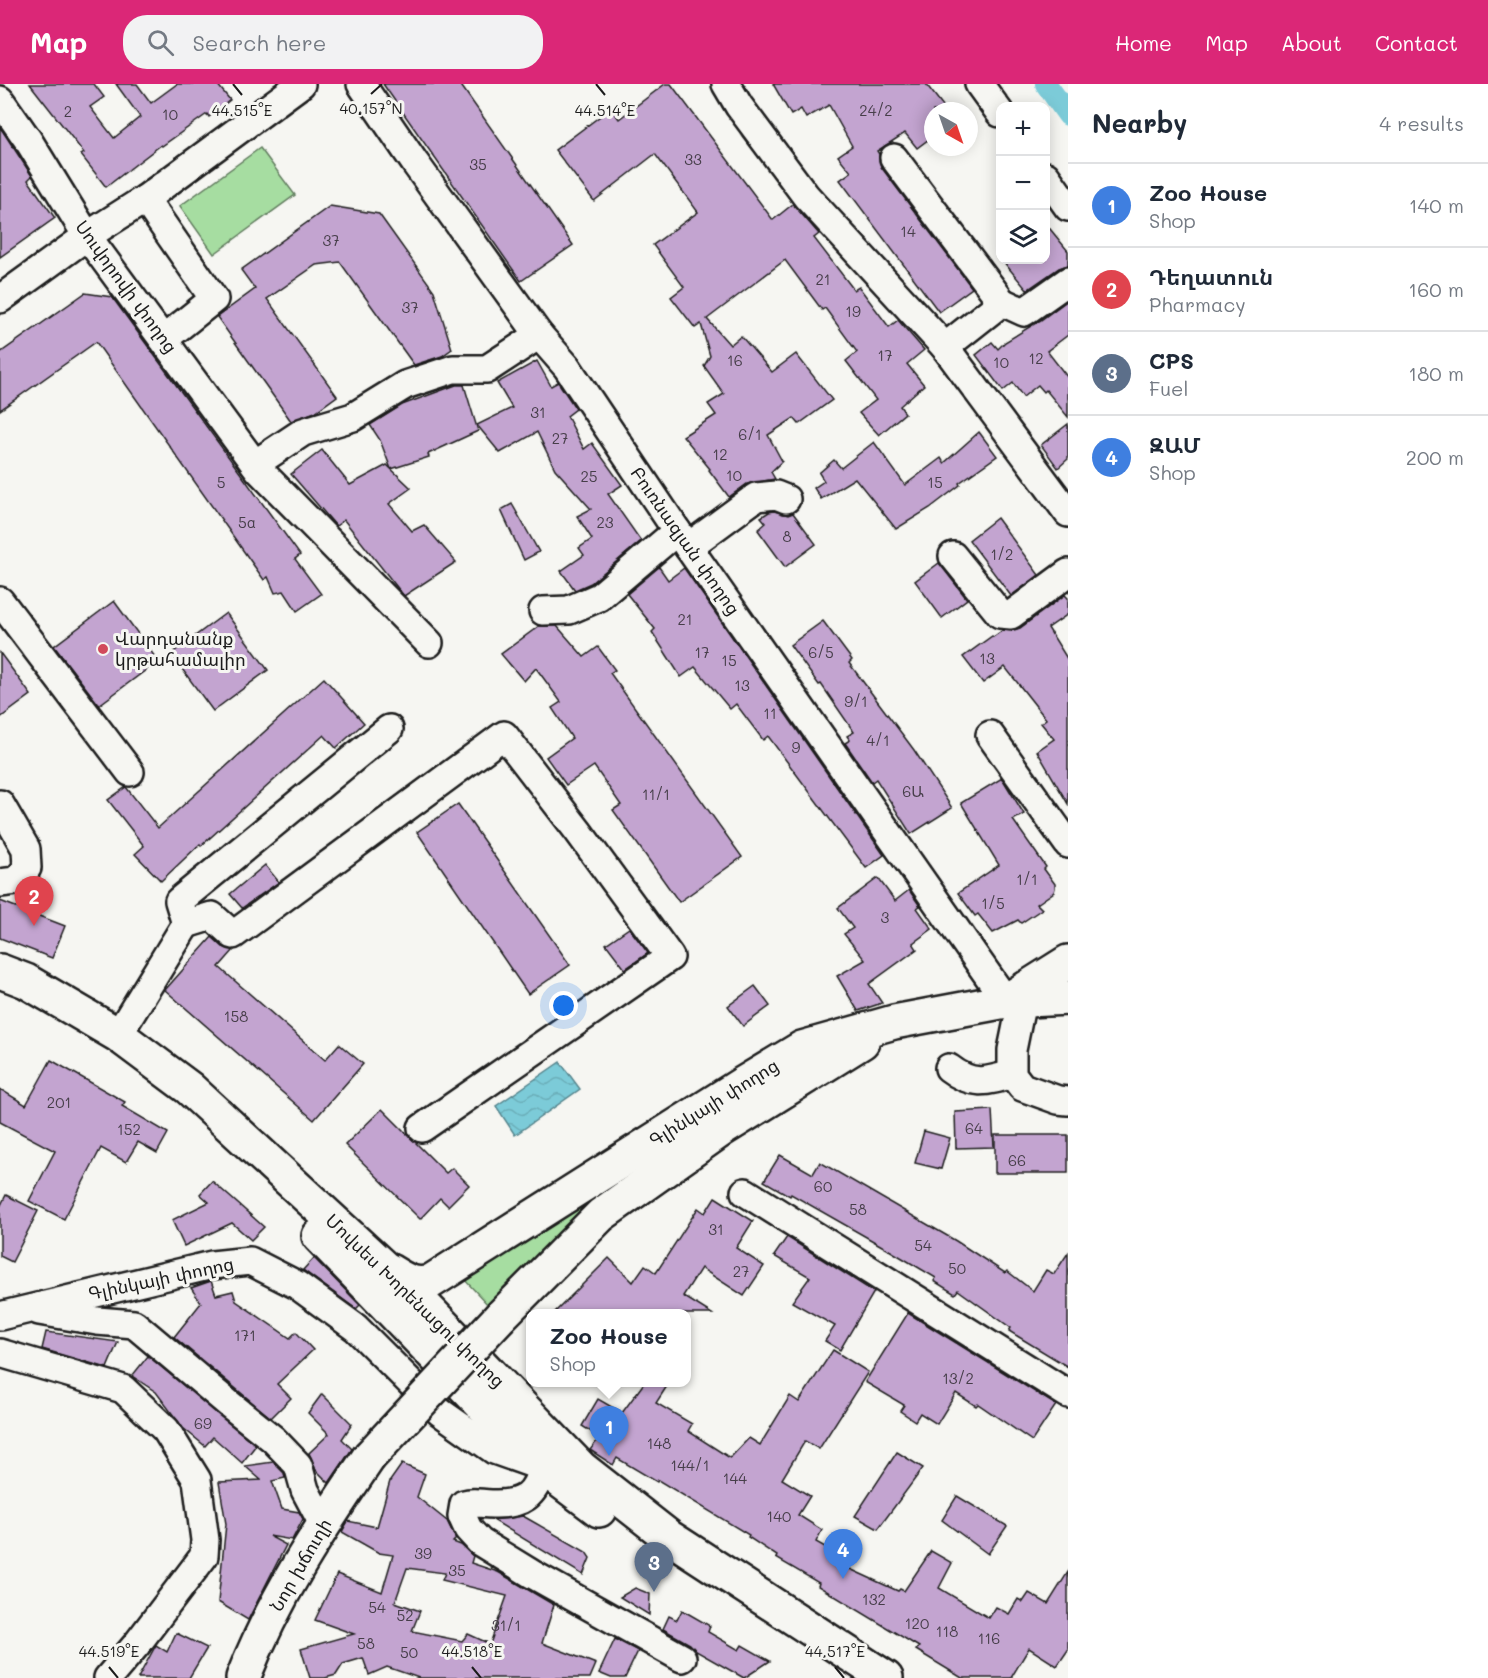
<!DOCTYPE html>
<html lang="en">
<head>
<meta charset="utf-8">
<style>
	:root { --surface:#fff; --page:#f2f2f3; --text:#1f2937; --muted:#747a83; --line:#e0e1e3; --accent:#db2777 }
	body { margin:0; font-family:Mali,"Noto Sans Armenian",sans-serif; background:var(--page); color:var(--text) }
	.controls { position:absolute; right:18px; top:18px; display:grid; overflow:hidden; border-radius:12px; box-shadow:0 3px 15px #0003 }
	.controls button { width:54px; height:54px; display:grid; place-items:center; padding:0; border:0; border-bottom:2px solid var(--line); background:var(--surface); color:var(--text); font:30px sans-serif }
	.compass { position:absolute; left:924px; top:18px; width:54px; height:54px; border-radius:50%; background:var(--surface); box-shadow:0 3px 15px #0003; rotate:140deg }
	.you { position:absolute; left:564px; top:922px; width:21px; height:21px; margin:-15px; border:4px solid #fff; border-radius:50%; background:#1a73e8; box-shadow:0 0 0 9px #1a73e833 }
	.badge { display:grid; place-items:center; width:39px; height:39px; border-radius:50%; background:var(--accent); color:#fff; font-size:20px; font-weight:700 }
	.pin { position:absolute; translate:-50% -50px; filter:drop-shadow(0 2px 3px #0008) }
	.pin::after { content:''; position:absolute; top:32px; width:21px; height:18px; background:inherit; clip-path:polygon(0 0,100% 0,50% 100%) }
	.popup { position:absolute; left:526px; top:1225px; width:165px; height:78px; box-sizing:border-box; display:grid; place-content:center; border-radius:12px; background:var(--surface); filter:drop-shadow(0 2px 4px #0005); font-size:20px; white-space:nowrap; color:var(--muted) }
	.popup b { font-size:22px; color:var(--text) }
	.popup::after { content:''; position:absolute; left:50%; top:100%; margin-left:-12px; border:12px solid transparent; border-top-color:var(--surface) }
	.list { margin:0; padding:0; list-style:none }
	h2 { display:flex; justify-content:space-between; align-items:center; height:78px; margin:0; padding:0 24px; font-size:26px }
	h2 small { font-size:20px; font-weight:400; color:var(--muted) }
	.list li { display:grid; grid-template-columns:39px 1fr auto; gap:18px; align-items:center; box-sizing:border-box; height:84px; padding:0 24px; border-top:2px solid var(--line) }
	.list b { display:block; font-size:22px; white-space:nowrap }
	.list p { margin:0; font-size:20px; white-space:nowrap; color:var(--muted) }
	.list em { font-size:20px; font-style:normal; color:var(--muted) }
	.icon { flex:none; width:33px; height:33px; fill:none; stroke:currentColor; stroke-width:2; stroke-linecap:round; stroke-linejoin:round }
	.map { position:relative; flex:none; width:1068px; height:1594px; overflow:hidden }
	header { display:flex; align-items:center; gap:36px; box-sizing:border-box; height:84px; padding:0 30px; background:var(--accent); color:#fff }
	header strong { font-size:28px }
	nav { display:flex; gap:33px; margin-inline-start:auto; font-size:21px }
	.search { width:420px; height:54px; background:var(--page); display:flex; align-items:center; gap:15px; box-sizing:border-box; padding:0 21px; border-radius:24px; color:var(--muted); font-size:22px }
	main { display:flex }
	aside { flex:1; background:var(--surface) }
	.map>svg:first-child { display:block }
	.grass { fill:#a6dda1; stroke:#617c5e; stroke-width:1.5 }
	.water { fill:url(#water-waves); stroke:#56858d; stroke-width:1.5 }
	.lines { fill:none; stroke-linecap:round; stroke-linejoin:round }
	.canal { stroke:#7ccbd8; stroke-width:22 }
	.building { fill:#c3a4d0; stroke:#1c1c1c; stroke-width:1.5; fill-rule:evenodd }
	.minor-casing { stroke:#1c1c1c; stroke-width:32 }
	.major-casing { stroke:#1c1c1c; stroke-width:38 }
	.minor { stroke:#f6f6f2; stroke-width:27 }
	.major { stroke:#f6f6f2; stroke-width:33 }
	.major-bridge-casing { stroke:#1c1c1c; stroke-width:38; stroke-linecap:butt }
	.major-bridge { stroke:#f6f6f2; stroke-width:33 }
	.ticks { fill:none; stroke:#1c1c1c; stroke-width:2 }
	.poi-dot { fill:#d1495b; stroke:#f6f6f2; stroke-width:2 }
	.labels { text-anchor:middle; stroke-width:6; stroke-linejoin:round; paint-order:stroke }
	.number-label { font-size:15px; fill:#463e49 }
	.street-label { font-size:18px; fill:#1c1c1c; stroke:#f6f6f2 }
	.poi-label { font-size:18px; fill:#1c1c1c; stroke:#f6f6f2; text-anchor:start }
	.ticks-label { font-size:15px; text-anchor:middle; fill:#1c1c1c; stroke:#f6f6f2; stroke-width:6; stroke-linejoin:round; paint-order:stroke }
</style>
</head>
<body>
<header>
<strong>Map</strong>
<div class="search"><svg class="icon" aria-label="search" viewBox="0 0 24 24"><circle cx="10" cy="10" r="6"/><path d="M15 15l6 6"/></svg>Search here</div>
<nav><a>Home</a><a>Map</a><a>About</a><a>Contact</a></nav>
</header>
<main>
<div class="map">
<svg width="1068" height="1594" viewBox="0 0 1068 1594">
	<defs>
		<pattern id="water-waves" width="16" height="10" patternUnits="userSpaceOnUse" patternTransform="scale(1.5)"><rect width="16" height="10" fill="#7ccbd8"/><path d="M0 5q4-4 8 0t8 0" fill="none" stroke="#6baeb9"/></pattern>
	</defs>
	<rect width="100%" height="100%" fill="#f6f6f2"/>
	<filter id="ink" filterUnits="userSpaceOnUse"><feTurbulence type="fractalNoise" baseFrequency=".0167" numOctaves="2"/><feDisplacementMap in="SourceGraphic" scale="12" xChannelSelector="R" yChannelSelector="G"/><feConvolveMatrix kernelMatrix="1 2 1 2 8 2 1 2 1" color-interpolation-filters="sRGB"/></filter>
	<g filter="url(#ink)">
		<!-- grass -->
		<g class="grass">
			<path d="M260,64L295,111L214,170L180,122Z"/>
			<path d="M759,1008L489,1222L463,1194Z"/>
		</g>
		<!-- water -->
		<path class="water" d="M560,978L580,1005L515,1051L496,1022Z"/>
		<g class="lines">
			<!-- canal -->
			<path class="canal" d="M1046,0L1068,31"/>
		</g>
		<!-- building -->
		<g class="building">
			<path d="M30,0H94L104,13L90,23L114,54L140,33L116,0H137L151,19L177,0H217L230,16L209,33L207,30L162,62L161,61L106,103L81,71L84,69Z"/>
			<path d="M383,0H460L573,161L521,197Z"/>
			<path d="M665,0H671L773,136L793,120L819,150L814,154L854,206L859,203L889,243L898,236L924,266L907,280L924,301L900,322L905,329L879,351L859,329L876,316L846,277L857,268L825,224L822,226L785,176L707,235L730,261L741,252L772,288L796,270L832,316L799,340L794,334L768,351L782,377L771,388L775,395L747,400L729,413L709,386L710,385L683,352L716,331L708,320L724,310L704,282L710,272L701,240L695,244L671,213L684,203L653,161L698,128L655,70L594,117L555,66L611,24L619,35Z"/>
			<path d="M773,0H926L947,27H933V52L917,64L905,49L877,67L879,70V76L881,83L972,204L939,228L840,96L851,88L838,72L852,62L829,21L806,34L801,25L791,31Z"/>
			<path d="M0,43L32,92L28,96L55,134L0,173Z"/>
			<path d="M330,122L379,130L434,207L452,265L442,272L414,281L340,178L316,181L267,215L337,312L315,328L291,337L217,233L255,205L241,186Z"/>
			<path d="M1046,140L1068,167V181L1059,184L1027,206L1002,176H1046Z"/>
			<path d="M85,209L112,213L300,471L295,475L321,510L297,527L284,507L275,509L268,493L264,496L96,258L0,326V269Z"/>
			<path d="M1068,216V251L1047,267L1068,294V333L1046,306L1044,308L1038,301L1023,313L1013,299L1003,307L976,271L992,258L998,265L1005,258L1041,236Z"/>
			<path d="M537,277L551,302L558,298L576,325L567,332L584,365L592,359L622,401L608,410L641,457L591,499L575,506L561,487L584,471L579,464L592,455L577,432L591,425L555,385L537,348L500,369L477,341L512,324L497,299Z"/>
			<path d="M456,301H464L478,347L428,370L429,373L391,385L380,356L370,341L402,321Z"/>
			<path d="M1068,340V375L1058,384L1041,361Z"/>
			<path d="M979,348L997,372L959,399L960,401L930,424L896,445L855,394L821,415L814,404L824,397L819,389L834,376L841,384L874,358L905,401L941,374L944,379Z"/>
			<path d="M322,366L350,401L387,381L411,404L389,420L412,447L424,441L456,478L404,512L344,436L336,442L291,390Z"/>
			<path d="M512,420L539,468L524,476L501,426Z"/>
			<path d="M774,427L788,431L793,429L816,460L785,483L758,446L766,439L761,433L769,428Z"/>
			<path d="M997,434L1039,491L1011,512L969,456Z"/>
			<path d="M939,479L967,515L942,534L915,497Z"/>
			<path d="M659,483L668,496L684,484L884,771L866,784L768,652L763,656L736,620L730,625L695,583L681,593L652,548L655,545L627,510Z"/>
			<path d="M1065,511L1068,514V530L1048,544L1068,576V720L1037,667L1054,655L1041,639L1046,635L1005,583L983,599L963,573L992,552L993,553L1003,546L1010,547L1020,544Z"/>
			<path d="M114,517L158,577L99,621L54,562Z"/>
			<path d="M226,529L268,586L213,627L171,570Z"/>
			<path d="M823,537L852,576L849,579L914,666L952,724L911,750L876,695L872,698L845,659L850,656L847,652L854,648L821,600L819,601L790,561Z"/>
			<path d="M539,542H557L584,573L598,563L615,586L610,589L742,773L679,818L613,726L621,721L594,682L566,701L546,673L572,654L552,624L561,618L536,584L524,597L501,570Z"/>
			<path d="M0,569L31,611L0,634Z"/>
			<path d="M324,594L364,639L336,664L324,651L201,762L200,760L161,797L135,770L144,762L108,716L126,703L158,744Z"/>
			<path d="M1002,694L1024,730L1013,736L1046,783L1044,785L1055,800V804L1054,808L1037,820L1042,825L1021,839L1018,836L993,849L978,830L975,832L958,809L999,781L961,719Z"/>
			<path d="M458,720L570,881L528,910L417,748Z"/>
			<path d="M265,781L279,798L242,824L230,810Z"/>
			<path d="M878,794L895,817L909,806L920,822L917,824L932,845L913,859L917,865L869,900L882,919L858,927L837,892L865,876L844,850L853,844L838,824Z"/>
			<path d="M0,817L65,842L52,874L0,854Z"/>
			<path d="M629,844L648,869L625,885L606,860Z"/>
			<path d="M212,853L223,863L234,866L219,883L325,976L339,960L363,980L314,1036L165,906Z"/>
			<path d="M755,902L770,922L743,942L728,922Z"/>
			<path d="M51,976L125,1018L122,1022L168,1049L157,1069L138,1058L126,1078L101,1064L64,1135L29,1117L55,1067L0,1038V1005L26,1021Z"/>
			<path d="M382,1025L446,1089L452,1084L469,1101L448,1122L440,1114L420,1135L345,1061Z"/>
			<path d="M992,1026L994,1063L956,1064L955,1028Z"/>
			<path d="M924,1047L950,1054L941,1085L915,1079Z"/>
			<rect x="995" y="1051" width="73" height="38"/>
			<path d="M780,1071L813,1090L820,1078L956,1157L1005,1189L1007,1187L1033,1207L1046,1186L1054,1190L1068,1169V1283L1009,1247L1011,1244L958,1206L955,1210L934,1197L936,1194L889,1166L791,1110L790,1112L764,1097Z"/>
			<path d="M212,1097L264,1143L251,1156L232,1139L184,1162L172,1136L209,1118L200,1110Z"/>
			<path d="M6,1111L38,1127L12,1178L0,1172V1123Z"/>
			<path d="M715,1113L753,1137L736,1164L764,1182L744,1212L701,1184L683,1212L712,1230H553L609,1174L633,1198L645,1181L656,1189L698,1124L705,1129Z"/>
			<path d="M787,1153L874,1208L840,1266L825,1257L835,1242L792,1218L810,1193L774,1172Z"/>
			<path d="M314,1174L360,1221L356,1225L303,1186Z"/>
			<path d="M211,1197L216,1211L233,1207L236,1217L290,1254L296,1248L313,1266L277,1300L291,1314L271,1334L174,1253L201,1219L191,1204Z"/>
			<path d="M908,1229L1056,1321L1032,1357L978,1320L976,1322L956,1309L937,1340L920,1329L915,1337L900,1327L904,1321L865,1298Z"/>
			<path d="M46,1248L118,1258L107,1284L42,1265Z"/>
			<path d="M833,1266L868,1288L819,1365L805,1357L782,1395L810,1412L798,1431L822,1446L816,1458L832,1467L830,1469L850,1485L898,1507L900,1505L904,1507L931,1467L952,1479L939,1504L989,1534L996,1523L1009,1530L1018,1515L1023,1518L1029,1509L1048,1520L1068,1488V1566L1057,1582L1029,1564L1011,1594H962L916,1566L919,1563L818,1502L819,1499L776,1474L777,1472L748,1453L749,1451L658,1396L657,1398L617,1374L613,1381L590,1366L600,1353L582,1342L598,1315L622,1329L644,1299H669L656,1319L692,1340L688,1347L730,1374L749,1354L760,1361L790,1312L799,1318Z"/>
			<path d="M148,1272L256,1361L242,1379L213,1353L205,1362L183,1344L156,1308L132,1292Z"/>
			<path d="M322,1310L352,1340L342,1355L352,1365L329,1399L316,1386L309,1369L329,1350L308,1329Z"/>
			<path d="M897,1368L923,1384L878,1445L855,1432Z"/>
			<path d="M273,1378L284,1389L285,1394L272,1397L282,1425L299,1428L303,1435L292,1456L269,1452L286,1461L248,1536L218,1518L226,1440L219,1398L261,1396L245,1382Z"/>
			<path d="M402,1380L425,1390L417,1413L447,1437L456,1455L453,1458L461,1461L473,1472L471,1479L498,1488L554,1521L542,1559L596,1580L590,1594H419L387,1583L369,1591L363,1574L343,1580L336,1591L325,1594H310L301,1565L354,1550L315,1536L337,1490L382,1508L393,1471L379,1469L342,1448L348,1437L377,1443L390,1397ZM407,1484L445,1489L442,1496L507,1512L490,1560L468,1550L462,1557L412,1547L420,1527L395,1518Z"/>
			<path d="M957,1412L1007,1442L988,1470L942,1436Z"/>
			<path d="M523,1432L586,1468L590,1474L583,1491L493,1436Z"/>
			<path d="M635,1504L650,1510L649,1531L620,1513Z"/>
			<path d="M682,1526L710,1542L708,1548L739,1566L742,1561L770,1577L744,1594L696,1567L690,1560L663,1545L669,1532L677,1536Z"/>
			<path d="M176,1549L207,1564L189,1594H138L156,1561L167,1568Z"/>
			<path d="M615,1555L638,1567L625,1594H611L599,1589Z"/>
		</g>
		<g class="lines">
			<!-- minor casing -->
			<g class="minor-casing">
				<g id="minor">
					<path d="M361,0L415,79L539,251L567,283L677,447L1006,917"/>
					<path d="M726,0L739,22L806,112L945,263L1068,429"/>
					<path d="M979,0L1000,29"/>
					<path d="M0,16L28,56L87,152L259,386L429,559"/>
					<path d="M894,74L1002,218"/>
					<path d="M1046,92L1068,123"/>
					<path d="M145,115L214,215L164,255"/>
					<path d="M0,215L87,152L145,115L301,0"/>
					<path d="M945,263L1002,218L1024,228L1068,197"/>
					<path d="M255,380L303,348L353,333L405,301L453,285H487L539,251"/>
					<path d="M688,463L756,413L776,411L786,415"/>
					<path d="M953,472L1000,530L1011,531L1068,489"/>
					<path d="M0,517L130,688"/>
					<path d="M543,527L569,526L599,513L677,447"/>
					<path d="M990,651L1068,760"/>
					<path d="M0,720L26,765L27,784L16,797L0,799"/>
					<path d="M186,840L212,832L233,851L504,651L578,747L670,873L422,1044"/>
					<path d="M1022,917L1012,966V990L1022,1003L1058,1016L1068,1017"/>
					<path d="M118,951L186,840L179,817L389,645"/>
					<path d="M949,984C972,1002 986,998 1012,990"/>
					<path d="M745,1108L1068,1310"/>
					<path d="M39,1227L97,1237L134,1240L229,1320L273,1355L298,1381L305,1406L323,1440"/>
					<path d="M0,1232L212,1181L250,1177L297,1201L356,1244L440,1328L494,1366L542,1383C536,1412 522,1421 492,1420C481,1420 474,1417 464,1420L462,1432L468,1445L480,1458L532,1490L682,1574"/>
					<path d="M0,1269L123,1305L166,1346L197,1396L205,1456L204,1472L137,1560L108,1594"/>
				</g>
			</g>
			<!-- major casing -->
			<g class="major-casing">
				<g id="major">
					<path d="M0,887L26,897L118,951L189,1004L417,1214L581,1384L669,1453L886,1594"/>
					<path d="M1008,917L1068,914"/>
					<path d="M319,1152L542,1383L599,1426"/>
					<path d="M390,1187C403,1195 414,1203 430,1198L744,999L802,964L894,938L1006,917L1068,878"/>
					<path d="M500,1233L601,1131L721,1046L862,958"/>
					<path d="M243,1594C275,1512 320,1445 369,1373"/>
				</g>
			</g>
			<!-- minor -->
			<use href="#minor" class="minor"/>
			<!-- major -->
			<use href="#major" class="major"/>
			<!-- major-bridge casing -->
			<g class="major-bridge-casing">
				<path id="major-bridge" d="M369,1373L500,1233"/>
			</g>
			<!-- major-bridge -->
			<use href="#major-bridge" class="major-bridge"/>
		</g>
	</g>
	<!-- ticks -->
	<path class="ticks" d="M233,0L242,11M596,0L605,11M371,10L382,0M109,1583L118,1594M472,1583L481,1594M835,1583L844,1594"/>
	<!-- markers -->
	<circle class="poi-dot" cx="103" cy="565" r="6"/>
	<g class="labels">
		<!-- number labels -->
		<g class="number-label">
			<text x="876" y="32">24/2</text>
			<text x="68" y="33">2</text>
			<text x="170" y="36">10</text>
			<text x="693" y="81">33</text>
			<text x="478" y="86">35</text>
			<text x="908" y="153">14</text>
			<text x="331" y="162">37</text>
			<text x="823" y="201">21</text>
			<text x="410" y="229">37</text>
			<text x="853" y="233">19</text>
			<text x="885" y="277">17</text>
			<text x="1036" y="280">12</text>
			<text x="735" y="282">16</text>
			<text x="1001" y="284">10</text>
			<text x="538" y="334">31</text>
			<text x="750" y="356">6/1</text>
			<text x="560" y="360">27</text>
			<text x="720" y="376">12</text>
			<text x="734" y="397">10</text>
			<text x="589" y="398">25</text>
			<text x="221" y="404">5</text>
			<text x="935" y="404">15</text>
			<text x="247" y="444">5a</text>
			<text x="605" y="444">23</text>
			<text x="787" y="458">8</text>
			<text x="1002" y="476">1/2</text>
			<text x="685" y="541">21</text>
			<text x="702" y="574">17</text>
			<text x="821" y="574">6/5</text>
			<text x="987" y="580">13</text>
			<text x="729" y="582">15</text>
			<text x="742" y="607">13</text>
			<text x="856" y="623">9/1</text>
			<text x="770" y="635">11</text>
			<text x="878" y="662">4/1</text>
			<text x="796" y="669">9</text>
			<text x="913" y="713">6Ա</text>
			<text x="656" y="716">11/1</text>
			<text x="1027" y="801">1/1</text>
			<text x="993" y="825">1/5</text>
			<text x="885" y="839">3</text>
			<text x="236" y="938">158</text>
			<text x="59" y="1024">201</text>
			<text x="974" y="1050">64</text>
			<text x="129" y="1051">152</text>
			<text x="1017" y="1082">66</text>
			<text x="823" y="1108">60</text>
			<text x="858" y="1131">58</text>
			<text x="716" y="1151">31</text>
			<text x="923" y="1167">54</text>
			<text x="957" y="1190">50</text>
			<text x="741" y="1193">27</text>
			<text x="245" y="1257">171</text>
			<text x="958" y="1300">13/2</text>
			<text x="203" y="1345">69</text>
			<text x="659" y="1365">148</text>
			<text x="690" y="1387">144/1</text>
			<text x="735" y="1400">144</text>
			<text x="779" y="1438">140</text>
			<text x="423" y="1475">39</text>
			<text x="457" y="1492">35</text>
			<text x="874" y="1521">132</text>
			<text x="377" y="1529">54</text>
			<text x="405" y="1537">52</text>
			<text x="917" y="1545">120</text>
			<text x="506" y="1547">31/1</text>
			<text x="947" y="1553">118</text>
			<text x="989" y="1560">116</text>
			<text x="366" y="1565">58</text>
			<text x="409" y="1574">50</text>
		</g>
		<!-- street labels -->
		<g class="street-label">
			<text transform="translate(126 203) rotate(54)" y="6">Սուվորովի փողոց</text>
			<text transform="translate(685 457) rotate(55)" y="6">Բուռնազյան փողոց</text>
			<text transform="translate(714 1019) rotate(-32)" y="6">Գլինկայի փողոց</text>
			<text transform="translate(161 1195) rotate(-12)" y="6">Գլինկայի փողոց</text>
			<text transform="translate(415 1217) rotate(44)" y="6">Մովսես Խորենացու փողոց</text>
			<text transform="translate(301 1481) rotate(-60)" y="6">Նոր խճուղի</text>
		</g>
		<!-- poi labels -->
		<g class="poi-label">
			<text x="115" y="561">Վարդանանք<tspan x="115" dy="21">կրթահամալիր</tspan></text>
		</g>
	</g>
	<g class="ticks-label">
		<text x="371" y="30">40.157°N</text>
		<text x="242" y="32">44.515°E</text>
		<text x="605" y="32">44.514°E</text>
		<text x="109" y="1573">44.519°E</text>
		<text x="472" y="1573">44.518°E</text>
		<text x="835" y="1573">44.517°E</text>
	</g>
</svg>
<div class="controls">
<button>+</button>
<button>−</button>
<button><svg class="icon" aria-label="layers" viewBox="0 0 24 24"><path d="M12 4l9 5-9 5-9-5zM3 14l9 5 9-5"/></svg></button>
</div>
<svg class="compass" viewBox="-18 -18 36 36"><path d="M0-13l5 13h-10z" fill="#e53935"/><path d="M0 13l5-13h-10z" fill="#747a83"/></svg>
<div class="you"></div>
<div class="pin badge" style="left:609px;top:1372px;background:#3f7fe0">1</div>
<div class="popup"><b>Zoo House</b>Shop</div>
<div class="pin badge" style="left:34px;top:842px;background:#e0444e">2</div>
<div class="pin badge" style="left:654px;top:1508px;background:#5c6f8a">3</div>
<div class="pin badge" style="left:843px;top:1495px;background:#3f7fe0">4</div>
</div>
<aside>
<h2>Nearby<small>4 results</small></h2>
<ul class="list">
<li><span class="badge" style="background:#3f7fe0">1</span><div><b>Zoo House</b><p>Shop</p></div><em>140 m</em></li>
<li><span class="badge" style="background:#e0444e">2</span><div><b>Դեղատուն</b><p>Pharmacy</p></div><em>160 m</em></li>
<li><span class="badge" style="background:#5c6f8a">3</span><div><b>CPS</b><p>Fuel</p></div><em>180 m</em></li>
<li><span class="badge" style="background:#3f7fe0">4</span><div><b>ԶԱՄ</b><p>Shop</p></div><em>200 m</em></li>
</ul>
</aside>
</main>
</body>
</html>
